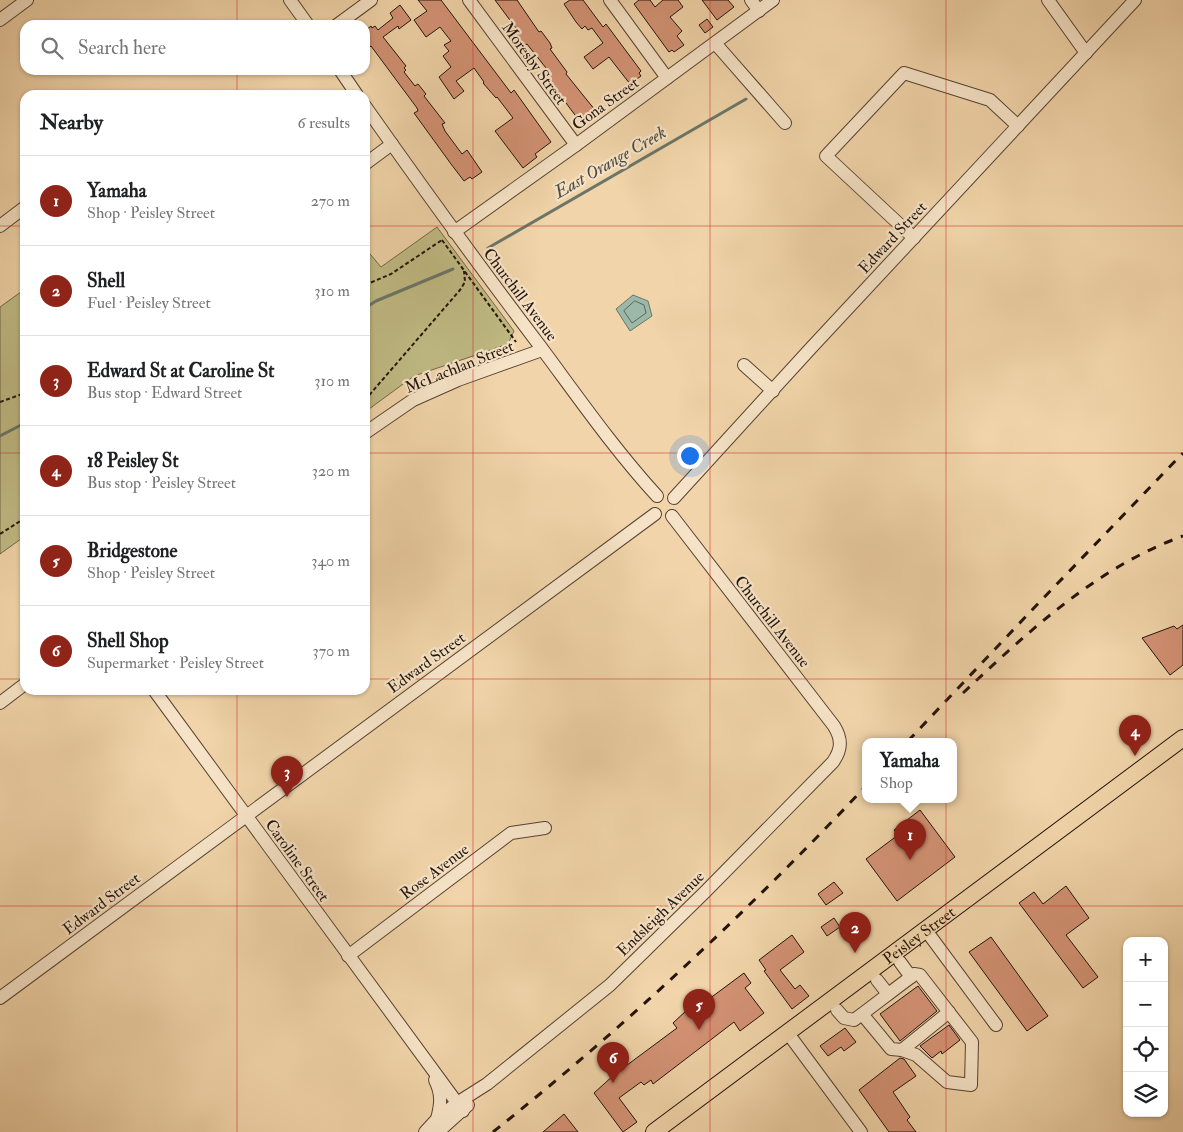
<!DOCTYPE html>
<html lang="en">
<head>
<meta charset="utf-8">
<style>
	:root { --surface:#fff; --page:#f6f6f6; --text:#202124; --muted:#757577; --line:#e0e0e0; --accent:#8f2418 }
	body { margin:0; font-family:"IM FELL Double Pica",serif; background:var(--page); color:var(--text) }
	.controls { position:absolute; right:15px; bottom:15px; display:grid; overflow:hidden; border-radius:10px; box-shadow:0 1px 4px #0004 }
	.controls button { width:45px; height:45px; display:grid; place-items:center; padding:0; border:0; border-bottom:1px solid var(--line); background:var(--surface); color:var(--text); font:25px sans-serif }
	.you { position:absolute; left:689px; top:455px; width:18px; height:18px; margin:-12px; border:4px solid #fff; border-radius:50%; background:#1a73e8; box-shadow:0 0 0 8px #1a73e833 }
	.badge { display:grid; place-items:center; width:32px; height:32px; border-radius:50%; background:var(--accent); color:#fff; font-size:16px; font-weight:700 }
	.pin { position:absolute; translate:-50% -41px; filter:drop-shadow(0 1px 2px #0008) }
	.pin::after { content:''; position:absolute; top:26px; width:18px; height:15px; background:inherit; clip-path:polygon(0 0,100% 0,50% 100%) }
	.popup { position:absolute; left:862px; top:738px; width:95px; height:65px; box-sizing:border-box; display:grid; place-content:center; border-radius:10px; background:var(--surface); filter:drop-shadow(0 1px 4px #0005); font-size:16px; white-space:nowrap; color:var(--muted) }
	.popup b { font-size:19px; color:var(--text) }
	.popup::after { content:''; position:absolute; left:50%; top:100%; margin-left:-10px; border:10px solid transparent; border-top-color:var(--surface) }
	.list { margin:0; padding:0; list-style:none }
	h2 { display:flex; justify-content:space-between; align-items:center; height:65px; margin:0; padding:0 20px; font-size:21px }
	h2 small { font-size:16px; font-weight:400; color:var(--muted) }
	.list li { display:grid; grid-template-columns:32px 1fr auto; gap:15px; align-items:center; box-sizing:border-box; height:90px; padding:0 20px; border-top:1px solid var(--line) }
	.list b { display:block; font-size:19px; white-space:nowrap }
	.list p { margin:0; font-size:16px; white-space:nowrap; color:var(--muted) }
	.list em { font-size:16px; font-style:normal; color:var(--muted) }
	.icon { flex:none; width:28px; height:28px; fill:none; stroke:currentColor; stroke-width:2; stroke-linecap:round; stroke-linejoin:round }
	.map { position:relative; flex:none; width:1183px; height:1132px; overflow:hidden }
	.search { position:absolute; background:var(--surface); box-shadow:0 1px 4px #0004; left:20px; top:20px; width:350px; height:55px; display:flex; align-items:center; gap:12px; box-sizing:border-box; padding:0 18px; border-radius:15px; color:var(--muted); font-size:19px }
	.panel { position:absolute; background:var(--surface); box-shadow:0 1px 4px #0004; left:20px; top:90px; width:350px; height:605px; border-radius:15px }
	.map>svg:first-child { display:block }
	.green { fill:#c0bb84; stroke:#726748 }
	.water { fill:#9bb8a8; stroke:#6b7669 }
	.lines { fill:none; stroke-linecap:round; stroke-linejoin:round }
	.shore { stroke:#5f665a; stroke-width:1 }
	.stream { stroke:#6b7669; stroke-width:3 }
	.building { fill:#d39274; stroke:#23130b }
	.minor-casing { stroke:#564332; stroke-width:14 }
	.major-casing { stroke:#23130b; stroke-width:18 }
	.path { stroke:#23130b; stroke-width:2; stroke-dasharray:4 2.5; stroke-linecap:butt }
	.minor { stroke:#f6e3c7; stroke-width:12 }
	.major { stroke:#f1d4a9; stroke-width:16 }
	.rail { stroke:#23130b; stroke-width:3; stroke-dasharray:9 9; stroke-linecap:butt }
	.grid { fill:none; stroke:#d62828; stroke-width:1; stroke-opacity:0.55 }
	.labels { text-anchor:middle; stroke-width:4.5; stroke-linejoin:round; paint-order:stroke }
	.street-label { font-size:16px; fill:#23130b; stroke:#f6e3c7 }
	.water-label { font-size:18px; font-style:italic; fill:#4d4d42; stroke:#f6e3c7 }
</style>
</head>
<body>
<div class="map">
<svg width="1183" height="1132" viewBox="0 0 1183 1132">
	<rect width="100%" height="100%" fill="#f1d4a9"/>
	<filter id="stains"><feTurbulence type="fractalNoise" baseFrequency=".004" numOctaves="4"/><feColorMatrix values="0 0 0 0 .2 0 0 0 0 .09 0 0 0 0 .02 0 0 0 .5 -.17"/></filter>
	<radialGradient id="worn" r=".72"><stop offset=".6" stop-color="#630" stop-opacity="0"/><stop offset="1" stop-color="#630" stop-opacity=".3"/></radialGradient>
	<!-- green -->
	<g class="green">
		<path d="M437,227L514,331L508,344L414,376L365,412V248L381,267Z"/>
		<path d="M25,289V536L0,554V307Z"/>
	</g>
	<!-- water -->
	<path class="water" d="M633,295L648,301L652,316L630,331L616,309Z"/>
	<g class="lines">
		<!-- shore -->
		<path class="shore" d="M635,301L644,305L646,313L632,323L624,311Z"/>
		<!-- stream -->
		<g class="stream">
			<path d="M488,248L746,99"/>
			<path d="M365,308L376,301L453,269"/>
			<path d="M0,436L25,423"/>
		</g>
	</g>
	<!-- building -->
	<g class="building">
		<path d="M418,0H441L511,93L514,90L551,142L535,154L537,157L523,168L495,131L513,118L497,97L496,98L483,83L484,82L474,68L456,81L464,91L454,99L439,77L451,67L443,56L449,51L444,45L451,41L440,27L426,37L414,20L427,11Z"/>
		<path d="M495,0H517L539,32L541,31L550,43L552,48L550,49L567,72L566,74L595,110L582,120L580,117L578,119L542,71L546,68L527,44L524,46L515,33L518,31Z"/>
		<path d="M570,0H583L603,27L606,24L641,71L639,73L641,76L630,84L609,57L593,69L584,57L603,43L592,28L588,30L585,26L582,29L576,22L564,4Z"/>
		<path d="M639,0H650L655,7L663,0H678L683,7L670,17L682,31L677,36L684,45L674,52L672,50L669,52L634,4Z"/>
		<path d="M702,0H728L734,7L717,20Z"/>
		<path d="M400,5L411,20L399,29L398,26L383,37L406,66L404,68L406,70L404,72L415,86L418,84L426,94L424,96L445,123L442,124L445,131L462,154L467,150L482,172L472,179L470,177L464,181L451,164L414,113L418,111L417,108L371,46L365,51V31L371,26L372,28L375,26L378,30L393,18L390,13Z"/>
		<path d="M707,19L713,27L705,33L699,25Z"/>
		<path d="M1183,625V665L1170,675L1142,638L1174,626L1177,629Z"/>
		<path d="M920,810L955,857L897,901L866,859L898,835L894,830Z"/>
		<path d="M834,882L843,893L826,905L818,894Z"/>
		<path d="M1066,886L1089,918L1066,935L1098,977L1083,988L1019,903L1034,892L1043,904Z"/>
		<path d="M834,918L840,927L827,936L821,927Z"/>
		<path d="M792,935L804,952L780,970L795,989L800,985L809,996L792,1009L764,971L766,970L759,960Z"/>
		<path d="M991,937L1048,1016L1027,1031L969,952Z"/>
		<path d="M744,973L751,983L745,988L764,1013L740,1031L734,1022L653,1084L651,1080L644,1085L641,1082L619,1098L637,1122L623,1132L594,1093L615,1074L677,1028L673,1023L705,993L709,999Z"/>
		<path d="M918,986L937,1011L900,1041L880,1014Z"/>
		<path d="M949,1025L960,1040L942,1054L941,1051L932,1058L920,1046Z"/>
		<path d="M845,1028L856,1042L844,1051L841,1047L828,1056L820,1046Z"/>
		<path d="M900,1058L904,1059L916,1076L893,1092L910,1117L907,1120L916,1132H889L859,1090Z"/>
		<path d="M564,1114L578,1132H543Z"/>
	</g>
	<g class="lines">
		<!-- minor casing -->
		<g class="minor-casing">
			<g id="minor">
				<path d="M290,0L308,25"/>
				<path d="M469,0L576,145"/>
				<path d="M610,0L667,78"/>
				<path d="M751,0L759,11"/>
				<path d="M1048,0L1086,53"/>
				<path d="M0,20L27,0"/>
				<path d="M337,25L371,0"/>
				<path d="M715,43L785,123"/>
				<path d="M340,70L357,95"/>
				<path d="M365,106C422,187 480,267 540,346C578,397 614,449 657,496"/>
				<path d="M365,164L392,144"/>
				<path d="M0,226L25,207"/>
				<path d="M454,232L576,145L773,0"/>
				<path d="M914,238L826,156L904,73L990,100L1018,126"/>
				<path d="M744,365L773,391"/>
				<path d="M365,433L413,400L458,380L542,350"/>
				<path d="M674,498L811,348L1135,0"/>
				<path d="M154,690L463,1111"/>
				<path d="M0,703L25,684"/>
				<path d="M925,929L996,1025"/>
				<path d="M348,956L511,833L545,828"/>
				<path d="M900,962L911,977"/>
				<path d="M877,980L888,994"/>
				<path d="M0,998L655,514"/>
				<path d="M837,1010L844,1018L854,1020C873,1006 892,991 911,977L914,974L920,975L972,1042L971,1085L947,1082L916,1055L902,1050L891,1049L862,1014"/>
				<path d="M787,1032L861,1132"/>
				<path d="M902,1050L949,1012"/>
				<path d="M435,1080C442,1094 441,1104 437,1119"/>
				<path d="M425,1132L437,1119L457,1103L487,1084L610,985L705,892L833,762C842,749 842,739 834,726L672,516"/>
				<path d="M438,1132L468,1105"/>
			</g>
		</g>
		<!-- major casing -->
		<g class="major-casing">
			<g id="major">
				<path id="s1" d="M654,1132L1183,738"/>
			</g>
		</g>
		<!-- path -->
		<g class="path">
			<path d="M442,240L516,342"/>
			<path d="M365,285L391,274L442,240"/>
			<path d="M365,400L460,290L465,282L464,271"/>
			<path d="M0,402L25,393"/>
			<path d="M0,534L25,518"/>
		</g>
		<!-- minor -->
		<use href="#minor" class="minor"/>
		<!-- major -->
		<use href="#major" class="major"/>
		<!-- rail -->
		<g class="rail">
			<path d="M963,693C1029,631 1097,567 1183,536"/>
			<path d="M908,741L1032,610L1183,453"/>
			<path d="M493,1132C626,1026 749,910 866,786"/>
		</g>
	</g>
	<!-- grid -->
	<path class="grid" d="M237,0V25M473,0V1132M710,0V1132M946,0V1132M237,70V95M0,226H25M365,226H1183M0,453H25M365,453H1183M0,679H25M365,679H1183M237,690V1132M0,906H1183"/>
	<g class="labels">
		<!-- street labels -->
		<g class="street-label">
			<text transform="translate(535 63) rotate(54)" y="6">Moresby Street</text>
			<text transform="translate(605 103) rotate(-36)" y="6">Gona Street</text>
			<text transform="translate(892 237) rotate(-47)" y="6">Edward Street</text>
			<text transform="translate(521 294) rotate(53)" y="6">Churchill Avenue</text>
			<text transform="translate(459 366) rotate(-22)" y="6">McLachlan Street</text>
			<text transform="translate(773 621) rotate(52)" y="6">Churchill Avenue</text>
			<text transform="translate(426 662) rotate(-36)" y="6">Edward Street</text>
			<text transform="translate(298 860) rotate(54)" y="6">Caroline Street</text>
			<text transform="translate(434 871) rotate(-37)" y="6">Rose Avenue</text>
			<text transform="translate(101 903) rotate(-37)" y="6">Edward Street</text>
			<text transform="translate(660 913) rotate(-44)" y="6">Endsleigh Avenue</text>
			<text dy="6" stroke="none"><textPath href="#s1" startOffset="330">Peisley Street</textPath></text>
		</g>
		<!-- water labels -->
		<g class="water-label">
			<text transform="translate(610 162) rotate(-30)" y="6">East Orange Creek</text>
		</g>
	</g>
	<rect width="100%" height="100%" filter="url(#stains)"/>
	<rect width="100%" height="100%" fill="url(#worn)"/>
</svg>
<div class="controls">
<button>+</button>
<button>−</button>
<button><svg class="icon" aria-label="locate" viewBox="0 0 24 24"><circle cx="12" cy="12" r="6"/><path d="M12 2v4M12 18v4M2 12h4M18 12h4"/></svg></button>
<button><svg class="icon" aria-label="layers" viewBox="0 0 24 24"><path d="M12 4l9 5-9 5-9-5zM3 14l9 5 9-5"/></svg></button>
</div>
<div class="you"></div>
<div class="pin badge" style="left:910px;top:860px">1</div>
<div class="popup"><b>Yamaha</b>Shop</div>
<div class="pin badge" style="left:855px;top:953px">2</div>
<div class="pin badge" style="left:287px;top:797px">3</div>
<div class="pin badge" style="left:1135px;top:756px">4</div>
<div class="pin badge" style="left:699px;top:1030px">5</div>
<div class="pin badge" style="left:613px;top:1083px">6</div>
<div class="search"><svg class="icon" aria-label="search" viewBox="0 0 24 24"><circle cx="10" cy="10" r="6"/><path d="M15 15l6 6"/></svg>Search here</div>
<section class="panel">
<h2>Nearby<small>6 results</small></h2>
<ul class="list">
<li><span class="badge">1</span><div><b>Yamaha</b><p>Shop · Peisley Street</p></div><em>270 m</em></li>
<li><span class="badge">2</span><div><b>Shell</b><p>Fuel · Peisley Street</p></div><em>310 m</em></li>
<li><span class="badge">3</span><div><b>Edward St at Caroline St</b><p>Bus stop · Edward Street</p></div><em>310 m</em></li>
<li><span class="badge">4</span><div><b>18 Peisley St</b><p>Bus stop · Peisley Street</p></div><em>320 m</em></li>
<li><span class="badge">5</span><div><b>Bridgestone</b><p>Shop · Peisley Street</p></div><em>340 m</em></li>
<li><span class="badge">6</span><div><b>Shell Shop</b><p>Supermarket · Peisley Street</p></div><em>370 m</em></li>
</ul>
</section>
</div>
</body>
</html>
